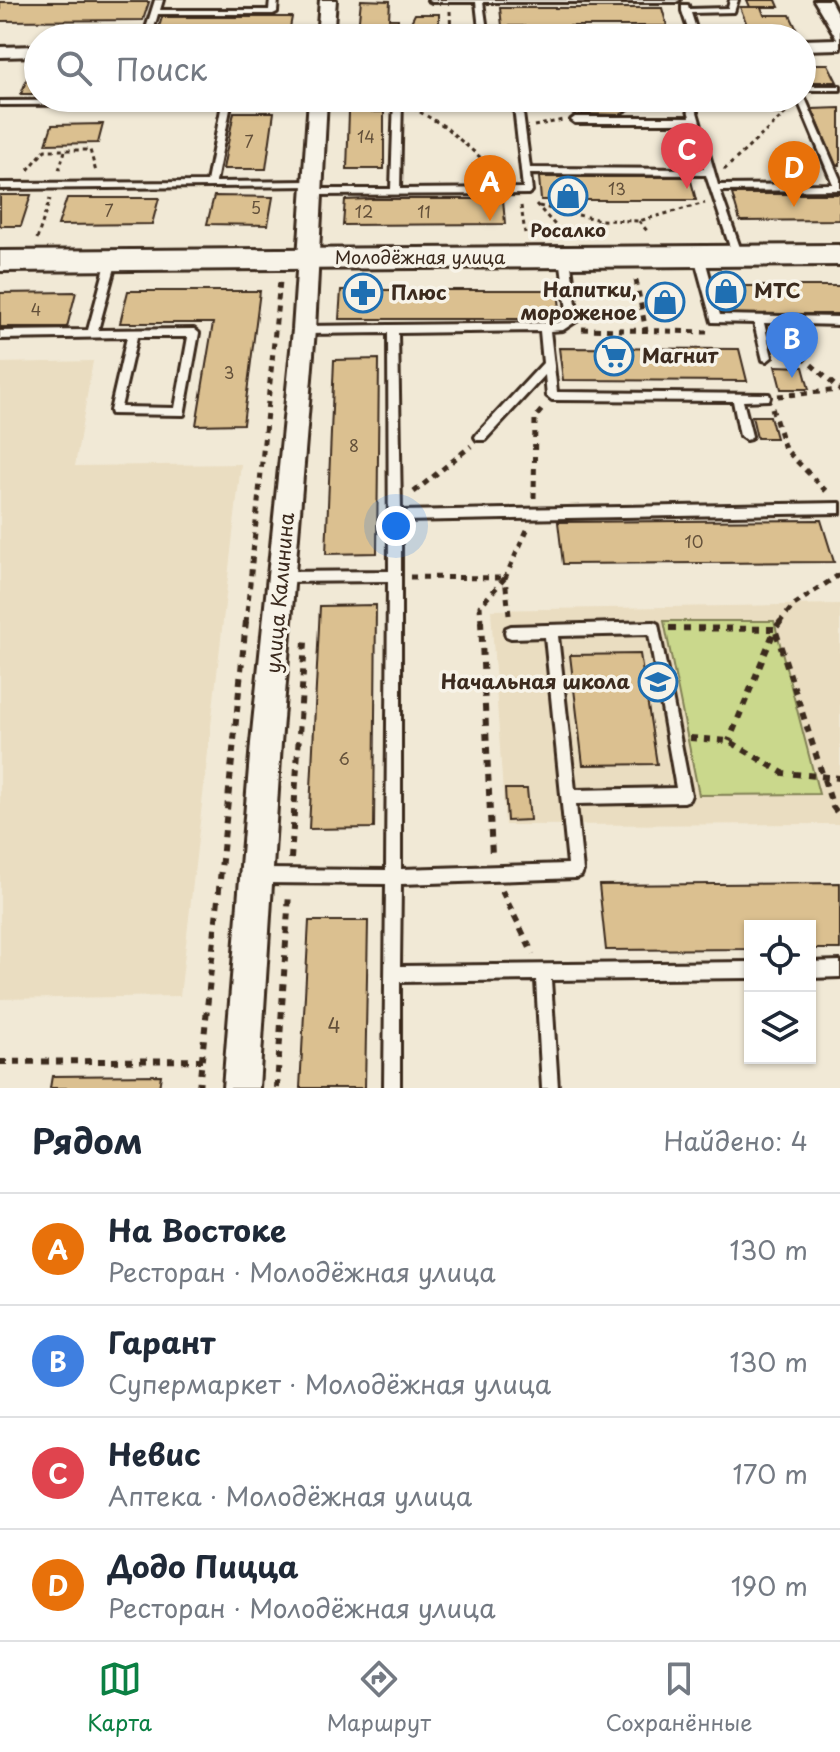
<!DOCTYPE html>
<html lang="ru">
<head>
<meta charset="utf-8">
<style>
	:root { --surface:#fff; --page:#f2f2f3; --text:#1f2937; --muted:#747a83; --line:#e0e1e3; --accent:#0b8043 }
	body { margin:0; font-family:"Playpen Sans",sans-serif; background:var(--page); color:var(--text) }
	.controls { position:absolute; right:24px; bottom:24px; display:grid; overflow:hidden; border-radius:0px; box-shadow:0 2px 6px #0004 }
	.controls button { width:72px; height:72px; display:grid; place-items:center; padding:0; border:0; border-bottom:2px solid var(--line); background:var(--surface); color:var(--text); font:40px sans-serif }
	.you { position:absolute; left:396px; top:526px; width:28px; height:28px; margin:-20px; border:6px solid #fff; border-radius:50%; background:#1a73e8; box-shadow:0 0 0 12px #1a73e833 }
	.badge { display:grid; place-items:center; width:52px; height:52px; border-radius:50%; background:var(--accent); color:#fff; font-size:26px; font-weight:700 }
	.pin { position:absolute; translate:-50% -66px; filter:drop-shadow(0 2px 4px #0008) }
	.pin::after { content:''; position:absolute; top:42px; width:28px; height:24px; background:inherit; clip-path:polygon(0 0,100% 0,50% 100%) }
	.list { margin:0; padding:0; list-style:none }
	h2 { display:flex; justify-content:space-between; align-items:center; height:104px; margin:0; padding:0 32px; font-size:34px }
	h2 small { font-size:26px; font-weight:400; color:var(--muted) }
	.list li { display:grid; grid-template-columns:52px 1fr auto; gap:24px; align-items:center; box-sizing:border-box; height:112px; padding:0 32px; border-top:2px solid var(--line) }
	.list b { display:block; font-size:30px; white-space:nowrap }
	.list p { margin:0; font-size:26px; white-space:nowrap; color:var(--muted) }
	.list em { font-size:26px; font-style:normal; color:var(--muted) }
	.icon { flex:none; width:44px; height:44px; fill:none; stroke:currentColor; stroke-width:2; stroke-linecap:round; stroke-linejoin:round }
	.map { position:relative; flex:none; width:840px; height:1088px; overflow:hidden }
	.search { position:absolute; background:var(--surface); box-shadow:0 2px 6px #0004; left:24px; right:24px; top:24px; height:88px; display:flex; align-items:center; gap:20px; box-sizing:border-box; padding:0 28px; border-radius:44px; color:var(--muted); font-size:30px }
	.sheet { height:552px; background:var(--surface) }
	nav { display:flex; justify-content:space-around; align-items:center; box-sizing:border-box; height:112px; border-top:2px solid var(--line); background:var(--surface); font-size:22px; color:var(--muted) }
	nav a { display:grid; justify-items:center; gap:4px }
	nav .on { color:var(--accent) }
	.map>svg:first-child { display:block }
	.built { fill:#eaddc1 }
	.green { fill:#cad88c; stroke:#828155; stroke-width:2 }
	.building { fill:#dbc090; stroke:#3b2a1e; stroke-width:2 }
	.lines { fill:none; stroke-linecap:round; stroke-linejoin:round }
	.service-casing { stroke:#3b2a1e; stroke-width:6 }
	.minor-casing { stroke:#3b2a1e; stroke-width:6 }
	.secondary-casing { stroke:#3b2a1e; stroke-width:6 }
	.path-far2 { stroke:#3b2a1e; stroke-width:3; stroke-dasharray:4 4; stroke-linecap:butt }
	.path-far1 { stroke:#3b2a1e; stroke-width:5; stroke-dasharray:6 6; stroke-linecap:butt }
	.path { stroke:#3b2a1e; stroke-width:6; stroke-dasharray:7 7; stroke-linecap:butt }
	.service { fill:#f7f3e8; fill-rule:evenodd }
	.minor { fill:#f7f3e8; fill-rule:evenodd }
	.secondary { fill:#f7f3e8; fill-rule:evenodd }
	.labels { text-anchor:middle; stroke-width:7; stroke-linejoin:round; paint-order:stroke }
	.number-label { font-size:16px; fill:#63503a }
	.far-poi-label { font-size:18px; font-weight:bold; fill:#3b2a1e; stroke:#f7f3e8 }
	.far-street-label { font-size:18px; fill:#3b2a1e; stroke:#f7f3e8 }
	.poi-label { font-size:20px; font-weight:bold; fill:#3b2a1e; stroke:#f7f3e8; text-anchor:start }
	.street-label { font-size:20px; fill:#3b2a1e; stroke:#f7f3e8 }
	.near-number-label { font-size:20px; fill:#63503a }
</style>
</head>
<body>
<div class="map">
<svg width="840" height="1088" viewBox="0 0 840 1088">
	<rect width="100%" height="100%" fill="#f1e9d6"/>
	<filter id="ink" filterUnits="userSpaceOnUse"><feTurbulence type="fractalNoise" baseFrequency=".0125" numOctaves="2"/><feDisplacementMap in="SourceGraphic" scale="16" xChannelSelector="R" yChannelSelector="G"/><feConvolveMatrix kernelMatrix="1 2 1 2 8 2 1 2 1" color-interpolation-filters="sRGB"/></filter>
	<g filter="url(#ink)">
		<!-- built -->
		<g class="built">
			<path d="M93,361L75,466L241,464L180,996L0,999V363Z"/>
			<path d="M840,604V824L505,825L491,610Z"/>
		</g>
		<!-- green -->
		<path class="green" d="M664,621H774L819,794L699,795Z"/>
		<!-- building -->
		<g class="building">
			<path d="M361,0L390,1L389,19H398V22H411L415,14H439V31H415V36L368,35V29H358Z"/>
			<path d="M747,0H776L779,7H750Z"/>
			<path d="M0,2H149L143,20L0,21Z"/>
			<path d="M740,7H761L764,15H790L797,30H749Z"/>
			<path d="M500,8H662L667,26H502Z"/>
			<path d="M162,17H292L289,33L157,34Z"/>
			<path d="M802,64H828L837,82H802Z"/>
			<path d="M30,71H38V94H21Z"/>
			<path d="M567,98H629L631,109L620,115L582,114V111H569Z"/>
			<path d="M840,108V165L836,166L812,109Z"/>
			<path d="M234,112H274L266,169H223Z"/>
			<path d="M349,112H384V169H347Z"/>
			<path d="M103,124L98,143L46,144L52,125Z"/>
			<path d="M539,177H690L696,200H541Z"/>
			<path d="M732,194H840V220L740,221Z"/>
			<path d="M0,195H31L21,226H0Z"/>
			<path d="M214,196L273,197L268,225L207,224Z"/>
			<path d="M67,198H159L152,224L58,225Z"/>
			<path d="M369,199H503L505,224L343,225L345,200Z"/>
			<path d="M715,286H840V314H723Z"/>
			<path d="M341,290H558L561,319H339Z"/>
			<path d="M128,291H260L243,424L196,425L213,323H120Z"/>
			<path d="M76,292L67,327H0V293Z"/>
			<path d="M559,348L739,349L747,381L563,380Z"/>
			<path d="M379,359L377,553L326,554L334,360Z"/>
			<path d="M775,366L803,367L809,389H781Z"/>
			<path d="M752,416H770L776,438H757Z"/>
			<path d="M821,520L834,562L563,564L558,522Z"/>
			<path d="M376,605L374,828L309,829L320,606Z"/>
			<path d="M640,654L657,764L583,765L570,655Z"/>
			<path d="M505,789H527L530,820L507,821Z"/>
			<path d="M840,883V949H810V926H750V949L606,950L599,885Z"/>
			<path d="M309,921H368L365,1088H300Z"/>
			<path d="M161,1075L159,1088H50L52,1076Z"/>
		</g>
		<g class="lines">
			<!-- service casing -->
			<g class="service-casing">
				<g id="service">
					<path d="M155,0H163L160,10H269L270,0H278L277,12L273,14H158L151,38H143Z"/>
					<path d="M428,0H680L676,2H483L488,38H480L476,2H432Z"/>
					<path d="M730,0H738L734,12L691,13L699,38H691L682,11V5H688L689,9L728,8Z"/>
					<rect x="802" y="86" width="38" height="4"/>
					<path d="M802,96L805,98L840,179V190L720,191L743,256L738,259L733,256L706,175L530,174L532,191L528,194L311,195L307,192L311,189H391L394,98H402L400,189L523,188L513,98H521L530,168L704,169L691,123H575L571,120L575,117H690L685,98H693L718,185L833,184L797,98H802Z"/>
					<path d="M321,99V103H318L231,104L216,182L311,181L315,184L314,186L0,189V183L207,182L222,104L0,105V101Z"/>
					<path d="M699,253L704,256L720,315L840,317V325L764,323L772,357L767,361L763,360L754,323L712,322L694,256Z"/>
					<path d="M565,254L570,257L578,320L563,330L550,331L557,392L769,394L770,397L769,400L743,401L752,436L750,439L746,440L740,436L733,401L552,400L547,396L545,375L485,440H477L475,437L477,434L543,363L540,331L398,333L401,511L840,503V513L401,521V869L568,864L545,637L511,638L506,636L505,632L506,628L511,626L654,622L658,624L691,795L689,800L684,802L576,804L583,871L581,876L576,878L401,884L400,966L750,962V978L551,980L558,1088H542L536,980L400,982V1088H384L386,884L260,883L255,881L253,876L255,871L260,869L386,870L388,581L281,582L277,581L275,577L277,573L281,572L389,571L388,333L304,334L299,330L304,326L558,323L568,318L560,257ZM649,634L676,788L575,790L558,636Z"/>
					<path d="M112,257L117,260L98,330L194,329L199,333L184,415L111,414L110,411L127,337L0,339V331L88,330L107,260ZM137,337H188L175,408L121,407Z"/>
					<path d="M840,961V977L810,978V962Z"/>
				</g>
			</g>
			<!-- minor casing -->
			<g class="minor-casing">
				<g id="minor">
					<path d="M320,0H336L333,38H317Z"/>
					<path d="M814,0H830L840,19V49L802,50V40L837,39Z"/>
					<path d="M38,46V56L0,57V47Z"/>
					<path d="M309,98H327L315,330L281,743L259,1088H223L251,743L293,330Z"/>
				</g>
			</g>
			<!-- secondary casing -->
			<g class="secondary-casing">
				<path id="secondary" d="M840,245V265L0,271V251Z"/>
			</g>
			<!-- path-far2 -->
			<g class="path-far2">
				<path d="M450,11L451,38"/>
				<path d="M707,36L793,35"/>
				<path d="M288,38H307"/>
				<path d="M499,38L677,36"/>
				<path d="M666,98L675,105"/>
				<path d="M413,108L444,126L503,177"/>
				<path d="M534,126L563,120"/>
				<path d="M28,170L45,150H90L96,172"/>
				<path d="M59,170L65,151"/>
				<path d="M724,170L790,109"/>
				<path d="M536,204L562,233"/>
				<path d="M521,206L525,233"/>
				<path d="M539,206L600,220L639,221L705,203"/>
				<path d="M639,221L648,232"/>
				<path d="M595,232L600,220"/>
				<path d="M37,239L50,199"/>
			</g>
			<!-- path-far1 -->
			<g class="path-far1">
				<path d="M636,280L646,331"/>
				<path d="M582,329L707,332"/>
				<path d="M782,344L805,359L840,390"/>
				<path d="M778,396L840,390"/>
				<path d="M772,408L785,449L826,491"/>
				<path d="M414,492L471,446"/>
				<path d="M534,498L535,418L544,407"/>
				<path d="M410,577L504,578"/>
				<path d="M509,615L505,578L527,530"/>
				<path d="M246,623L280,281"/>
				<path d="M481,623L480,606L505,578"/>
				<path d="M779,623L794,605L840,574"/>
			</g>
			<!-- path -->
			<g class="path">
				<path d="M481,621L492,856"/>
				<path d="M781,621L775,629L833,807L840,816"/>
				<path d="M669,628L775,629L729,741"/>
				<path d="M690,738L729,741L783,773L840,778"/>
				<path d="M291,859L305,642"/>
				<path d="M502,891L533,954"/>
				<path d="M0,1062L202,1060"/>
				<path d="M199,1088L246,621"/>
				<path d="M277,1088L289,893"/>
			</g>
			<!-- service -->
			<use href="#service" class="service"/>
			<!-- minor -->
			<use href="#minor" class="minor"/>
			<!-- secondary -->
			<use href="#secondary" class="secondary"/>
		</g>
	</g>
	<!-- icons -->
	<defs>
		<g id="shop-ring" transform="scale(2)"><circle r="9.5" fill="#f7f3e8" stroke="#1f6fb2" stroke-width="1.5"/><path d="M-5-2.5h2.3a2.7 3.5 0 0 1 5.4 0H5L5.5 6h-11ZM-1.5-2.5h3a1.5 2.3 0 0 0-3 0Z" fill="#1f6fb2"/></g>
		<g id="pharmacy-ring" transform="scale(2)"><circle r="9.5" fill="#f7f3e8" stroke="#1f6fb2" stroke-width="1.5"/><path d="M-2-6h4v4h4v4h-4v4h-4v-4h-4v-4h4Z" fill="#1f6fb2"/></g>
		<g id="supermarket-ring" transform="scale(2)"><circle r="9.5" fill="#f7f3e8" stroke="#1f6fb2" stroke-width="1.5"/><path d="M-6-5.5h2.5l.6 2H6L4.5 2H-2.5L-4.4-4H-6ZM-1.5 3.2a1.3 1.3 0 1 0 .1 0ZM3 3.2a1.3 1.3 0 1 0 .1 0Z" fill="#1f6fb2"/></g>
		<g id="school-ring" transform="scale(2)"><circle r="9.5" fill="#f7f3e8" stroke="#1f6fb2" stroke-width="1.5"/><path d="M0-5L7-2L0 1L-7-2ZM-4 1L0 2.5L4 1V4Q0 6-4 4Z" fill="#1f6fb2"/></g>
	</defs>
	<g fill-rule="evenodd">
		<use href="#shop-ring" x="568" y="196"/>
		<use href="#shop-ring" x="726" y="291"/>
		<use href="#pharmacy-ring" x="363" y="293"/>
		<use href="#shop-ring" x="665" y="302"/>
		<use href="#supermarket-ring" x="614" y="356"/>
		<use href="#school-ring" x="658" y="682"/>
	</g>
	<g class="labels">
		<!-- number labels -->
		<g class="number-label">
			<text x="366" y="143">14</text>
			<text x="249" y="148">7</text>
			<text x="617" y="195">13</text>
			<text x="256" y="214">5</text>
			<text x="109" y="217">7</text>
			<text x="364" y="218">12</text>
			<text x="424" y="218">11</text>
			<text x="36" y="316">4</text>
			<text x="229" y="379">3</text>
			<text x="354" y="452">8</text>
			<text x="694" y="548">10</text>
			<text x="344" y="765">6</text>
		</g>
		<!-- far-poi labels -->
		<g class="far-poi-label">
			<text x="568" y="237">Росалко</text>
		</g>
		<!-- far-street labels -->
		<g class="far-street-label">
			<text x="420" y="264">Молодёжная улица</text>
		</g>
		<!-- poi labels -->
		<g class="poi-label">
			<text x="637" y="297" text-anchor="end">Напитки,<tspan x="637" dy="23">мороженое</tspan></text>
			<text x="754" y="298">МТС</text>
			<text x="391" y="300">Плюс</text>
			<text x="642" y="363">Магнит</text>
			<text x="630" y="689" text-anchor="end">Начальная школа</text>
		</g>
		<!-- street labels -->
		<g class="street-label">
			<text transform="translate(280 593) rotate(-85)" y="7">улица Калинина</text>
		</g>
		<!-- near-number labels -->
		<g class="near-number-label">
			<text x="334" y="1033">4</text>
		</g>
	</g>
</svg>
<div class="controls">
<button><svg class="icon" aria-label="locate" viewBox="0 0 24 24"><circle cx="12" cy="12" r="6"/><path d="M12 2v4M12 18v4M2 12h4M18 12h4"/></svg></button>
<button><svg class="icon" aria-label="layers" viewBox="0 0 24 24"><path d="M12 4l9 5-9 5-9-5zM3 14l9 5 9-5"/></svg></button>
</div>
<div class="you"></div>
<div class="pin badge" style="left:490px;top:221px;background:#e8710a">A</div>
<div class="pin badge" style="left:792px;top:378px;background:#3f7fe0">B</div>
<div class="pin badge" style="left:687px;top:189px;background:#e0444e">C</div>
<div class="pin badge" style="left:794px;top:207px;background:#e8710a">D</div>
<div class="search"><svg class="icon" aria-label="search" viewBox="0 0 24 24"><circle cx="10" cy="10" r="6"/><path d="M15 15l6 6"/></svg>Поиск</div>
</div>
<section class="sheet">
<h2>Рядом<small>Найдено: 4</small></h2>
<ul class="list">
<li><span class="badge" style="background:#e8710a">A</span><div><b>На Востоке</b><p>Ресторан · Молодёжная улица</p></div><em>130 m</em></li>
<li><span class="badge" style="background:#3f7fe0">B</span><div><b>Гарант</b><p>Супермаркет · Молодёжная улица</p></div><em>130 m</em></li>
<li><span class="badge" style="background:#e0444e">C</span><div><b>Невис</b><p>Аптека · Молодёжная улица</p></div><em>170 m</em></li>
<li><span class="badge" style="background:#e8710a">D</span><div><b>Додо Пицца</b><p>Ресторан · Молодёжная улица</p></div><em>190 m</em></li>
</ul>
</section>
<nav>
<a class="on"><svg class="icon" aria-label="map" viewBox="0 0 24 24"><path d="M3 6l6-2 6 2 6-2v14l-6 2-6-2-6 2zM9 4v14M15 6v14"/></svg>Карта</a>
<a><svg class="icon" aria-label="directions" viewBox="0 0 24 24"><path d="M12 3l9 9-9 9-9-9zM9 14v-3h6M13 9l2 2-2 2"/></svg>Маршрут</a>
<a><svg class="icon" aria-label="saved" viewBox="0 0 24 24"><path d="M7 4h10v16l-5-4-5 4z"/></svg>Сохранённые</a>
</nav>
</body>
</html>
